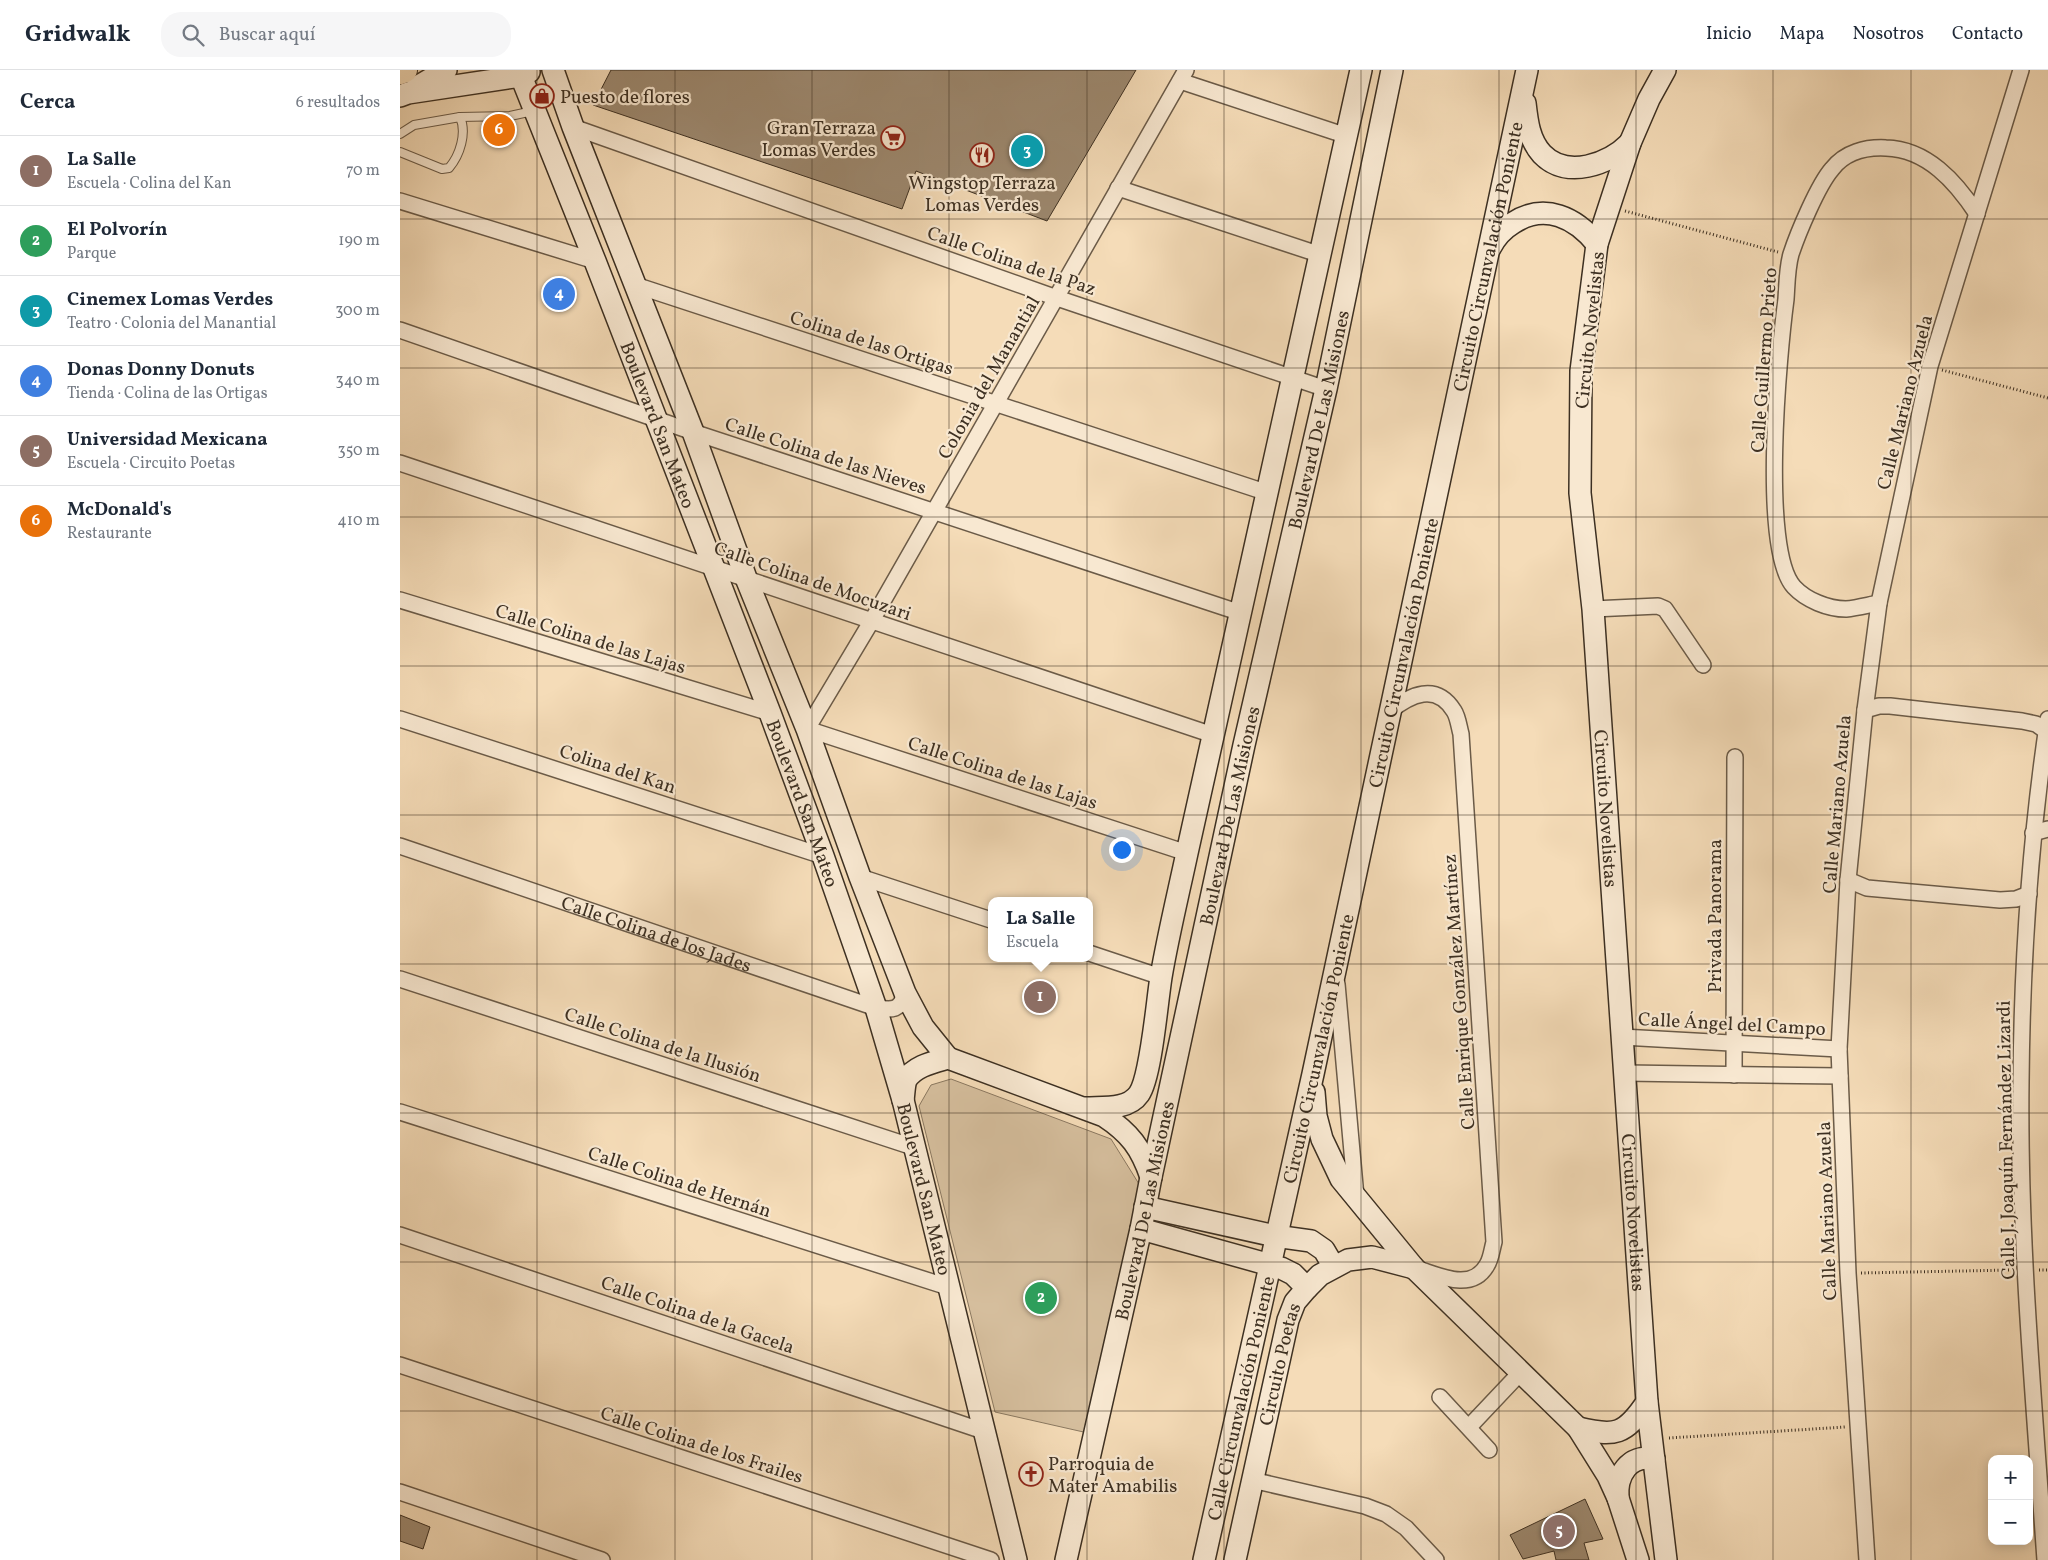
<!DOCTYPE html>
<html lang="es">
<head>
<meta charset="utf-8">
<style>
	:root { --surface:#fff; --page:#f6f6f7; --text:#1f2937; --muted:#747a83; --line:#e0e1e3; --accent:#8f2418 }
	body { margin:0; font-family:Vollkorn,serif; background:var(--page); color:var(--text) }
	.controls { position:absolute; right:15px; bottom:15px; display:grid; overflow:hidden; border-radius:10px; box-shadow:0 2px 12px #0003 }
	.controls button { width:45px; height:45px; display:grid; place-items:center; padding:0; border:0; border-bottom:1px solid var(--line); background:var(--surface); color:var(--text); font:25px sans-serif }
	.you { position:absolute; left:721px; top:779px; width:18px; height:18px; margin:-12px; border:4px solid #fff; border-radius:50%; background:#1a73e8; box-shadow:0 0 0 8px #1a73e833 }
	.badge { display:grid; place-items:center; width:32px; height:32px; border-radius:50%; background:var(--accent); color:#fff; font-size:16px; font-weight:700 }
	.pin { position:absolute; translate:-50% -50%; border:2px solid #fff; box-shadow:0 1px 5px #0006 }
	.popup { position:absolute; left:588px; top:827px; width:105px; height:65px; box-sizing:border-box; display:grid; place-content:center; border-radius:10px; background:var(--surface); filter:drop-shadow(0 1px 4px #0005); font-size:16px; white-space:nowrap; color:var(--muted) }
	.popup b { font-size:19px; color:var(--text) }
	.popup::after { content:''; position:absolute; left:50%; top:100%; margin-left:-10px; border:10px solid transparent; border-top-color:var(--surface) }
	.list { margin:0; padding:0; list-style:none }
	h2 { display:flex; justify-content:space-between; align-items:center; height:65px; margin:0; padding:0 20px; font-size:21px }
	h2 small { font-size:16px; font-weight:400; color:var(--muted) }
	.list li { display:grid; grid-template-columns:32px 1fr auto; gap:15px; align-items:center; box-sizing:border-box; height:70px; padding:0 20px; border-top:1px solid var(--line) }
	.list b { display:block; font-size:19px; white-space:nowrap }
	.list p { margin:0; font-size:16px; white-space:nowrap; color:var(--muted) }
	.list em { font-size:16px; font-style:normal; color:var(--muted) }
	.icon { flex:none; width:28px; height:28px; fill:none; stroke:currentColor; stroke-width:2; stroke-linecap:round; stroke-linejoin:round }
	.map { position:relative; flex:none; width:1648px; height:1490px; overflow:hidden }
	header { display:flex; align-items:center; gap:30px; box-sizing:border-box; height:70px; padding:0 25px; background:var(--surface); border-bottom:1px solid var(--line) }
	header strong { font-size:24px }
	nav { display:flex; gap:28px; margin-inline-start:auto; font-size:18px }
	.search { width:350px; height:45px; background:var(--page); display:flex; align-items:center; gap:12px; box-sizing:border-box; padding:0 18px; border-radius:20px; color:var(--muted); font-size:19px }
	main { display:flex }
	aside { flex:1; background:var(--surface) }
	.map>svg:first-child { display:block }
	.green { fill:#d6bf9e; stroke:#8a7860 }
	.building { fill:#9d8970; stroke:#3d3022 }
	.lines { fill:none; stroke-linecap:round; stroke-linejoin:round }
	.lane-casing { stroke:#6b5b48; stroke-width:10 }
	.street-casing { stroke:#6b5b48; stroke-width:18 }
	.secondary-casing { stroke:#3d3022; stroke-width:24 }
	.primary-casing { stroke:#3d3022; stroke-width:26 }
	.path { stroke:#3d3022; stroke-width:3; stroke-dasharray:1 2.5; stroke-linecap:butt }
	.lane { stroke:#f8e8d1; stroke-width:8 }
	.street { stroke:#f8e8d1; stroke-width:15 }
	.secondary { stroke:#f8e8d1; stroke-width:21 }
	.primary { stroke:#f5dcb8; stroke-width:24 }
	.grid { fill:none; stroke:#3d3022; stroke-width:1; stroke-opacity:0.55 }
	.labels { text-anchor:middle; stroke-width:4.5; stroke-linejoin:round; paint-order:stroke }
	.poi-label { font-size:19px; fill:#3d3022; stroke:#f8e8d1; text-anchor:start }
	.street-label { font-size:19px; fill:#3d3022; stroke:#f8e8d1 }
</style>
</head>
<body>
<header>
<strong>Gridwalk</strong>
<div class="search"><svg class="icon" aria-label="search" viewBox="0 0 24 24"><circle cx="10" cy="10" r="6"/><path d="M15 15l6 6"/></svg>Buscar aquí</div>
<nav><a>Inicio</a><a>Mapa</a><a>Nosotros</a><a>Contacto</a></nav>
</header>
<main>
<aside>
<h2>Cerca<small>6 resultados</small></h2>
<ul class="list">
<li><span class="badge" style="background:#8d6e63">1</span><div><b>La Salle</b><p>Escuela · Colina del Kan</p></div><em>70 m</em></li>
<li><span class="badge" style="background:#2e9e5b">2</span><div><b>El Polvorín</b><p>Parque</p></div><em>190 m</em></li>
<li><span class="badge" style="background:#0f9aa8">3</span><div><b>Cinemex Lomas Verdes</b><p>Teatro · Colonia del Manantial</p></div><em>300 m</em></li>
<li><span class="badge" style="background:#3f7fe0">4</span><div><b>Donas Donny Donuts</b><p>Tienda · Colina de las Ortigas</p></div><em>340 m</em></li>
<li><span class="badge" style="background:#8d6e63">5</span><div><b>Universidad Mexicana</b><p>Escuela · Circuito Poetas</p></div><em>350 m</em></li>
<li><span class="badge" style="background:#e8710a">6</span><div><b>McDonald's</b><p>Restaurante</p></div><em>410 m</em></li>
</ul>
</aside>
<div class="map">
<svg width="1648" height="1490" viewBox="0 0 1648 1490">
	<rect width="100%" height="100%" fill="#f5dcb8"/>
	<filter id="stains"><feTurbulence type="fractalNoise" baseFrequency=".004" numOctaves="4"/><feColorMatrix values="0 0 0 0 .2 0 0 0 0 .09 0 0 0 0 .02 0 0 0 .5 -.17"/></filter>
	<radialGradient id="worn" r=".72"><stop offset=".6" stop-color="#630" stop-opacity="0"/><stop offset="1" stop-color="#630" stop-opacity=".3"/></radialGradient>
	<!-- green -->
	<path class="green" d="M551,1009L711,1069L739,1114L688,1363L595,1342L519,1036L531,1015Z"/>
	<!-- building -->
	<g class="building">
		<path d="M211,0H736L647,151L516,101L502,139L193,35Z"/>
		<path d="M1185,1429L1203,1469L1184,1473L1189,1490H1156L1154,1481L1123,1489L1110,1465Z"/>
		<path d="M0,1445L30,1457L23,1479L0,1471Z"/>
	</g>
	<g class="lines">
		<!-- lane casing -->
		<g class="lane-casing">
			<g id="lane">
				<path d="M60,47L110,46L133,41"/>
				<path d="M0,64L14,55L60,47C67,63 60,85 49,98L42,99L0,82"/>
			</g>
		</g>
		<!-- street casing -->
		<g class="street-casing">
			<g id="street">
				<path d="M786,0L471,552L407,659L787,783"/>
				<path d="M780,11L947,66"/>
				<path d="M173,57L657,228L926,319"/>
				<path d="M718,118L921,185"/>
				<path d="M0,131L195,191"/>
				<path d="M235,215L868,423"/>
				<path d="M0,260L293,362L841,543"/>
				<path d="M0,393L813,665"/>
				<path d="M0,530L370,643"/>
				<path d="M1479,533C1468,535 1457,538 1446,539C1428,539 1406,530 1394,517C1360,480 1379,282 1386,229C1387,215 1387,198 1391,184C1398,163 1418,115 1432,99C1445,82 1466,77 1486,78C1527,79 1556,112 1577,144"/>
				<path d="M1193,539L1258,536L1265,539L1303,595"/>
				<path d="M1465,640L1479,636H1490L1622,651L1636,654L1646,661"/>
				<path d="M990,641C1010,625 1036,612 1054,641C1058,647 1059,657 1061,664L1094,1172C1092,1179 1091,1189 1087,1195C1072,1222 1040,1206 1018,1199"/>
				<path d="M0,649L423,786"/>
				<path d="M1633,763L1648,759"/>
				<path id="s1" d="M0,776L476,938C493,940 500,941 505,923"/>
				<path d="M460,807L591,850"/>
				<path d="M1448,810L1467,818L1600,830L1616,829L1629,824"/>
				<path d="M689,883L761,907"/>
				<path d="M0,909L513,1077"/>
				<path d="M937,914L956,1127"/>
				<path d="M1222,967L1439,979"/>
				<path d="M1225,1003L1440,1006"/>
				<path d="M1334,1005L1335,687"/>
				<path d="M0,1042L548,1217"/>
				<path d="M0,1165L583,1361"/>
				<path d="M0,1295L591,1490"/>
				<path d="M1040,1327L1089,1380"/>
				<path d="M1069,1357L1121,1302"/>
				<path d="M852,1410L965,1436L986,1444L1006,1458L1036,1490"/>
				<path d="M0,1422L202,1490"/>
				<path d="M1467,1490L1448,1203L1439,979L1448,810L1465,640L1479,533L1530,296L1621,0"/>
				<path d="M1645,1490C1634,1331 1619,1171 1621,1012C1622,891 1630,769 1648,649"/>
			</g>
		</g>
		<!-- secondary casing -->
		<g class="secondary-casing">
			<g id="secondary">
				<path id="s2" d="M114,0L121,6L195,191L370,643L423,786L476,938L503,1030L616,1490"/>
				<path d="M153,0L173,57L293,362L346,508L407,659L460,807L505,923L523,957L548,988"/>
				<path id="s3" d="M1265,0L1249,29L1230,73L1197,174L1181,301L1180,423L1193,539L1247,1332L1266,1490"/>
				<path d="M17,17L46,0"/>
				<path d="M0,26L8,23L121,6L129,2"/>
				<path d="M1125,33C1127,51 1129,70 1142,84C1167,110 1209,94 1230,73"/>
				<path d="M1090,178C1095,168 1103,159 1113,153C1145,132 1176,148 1197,174"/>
				<path d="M914,1022L916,1046L922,1069L941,1109L1014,1198L1178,1358L1208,1406L1218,1428L1238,1490"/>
				<path d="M503,1030C504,1024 504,1015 506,1010C514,996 534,992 548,988L704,1046C730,1063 741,1078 751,1107"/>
				<path d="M686,1038C703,1037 728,1040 739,1024C751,1007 757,932 761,907C768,866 778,825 787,783L961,0"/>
				<path d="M745,1137L875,1166L911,1171L924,1180L934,1197"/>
				<path d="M741,1159L881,1198L893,1204L907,1218"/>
				<path d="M1178,1358C1215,1367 1225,1365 1247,1332"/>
				<path d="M1218,1428C1216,1405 1229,1384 1254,1389"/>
				<path id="s4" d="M666,1490L741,1159L751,1107L844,675L926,319L992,0"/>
				<path id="s5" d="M804,1490L913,1004L1127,0"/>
				<path id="s6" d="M835,1490L888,1250L895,1232L907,1218L920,1205L948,1190L972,1187L1014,1198"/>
			</g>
		</g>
		<!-- primary casing -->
		<g class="primary-casing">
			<path id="primary" d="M0,2L5,0"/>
		</g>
		<!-- path -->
		<g class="path">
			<path d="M1225,141L1378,182"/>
			<path d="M1542,300L1648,328"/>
			<path d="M1639,1200H1648"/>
			<path d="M1461,1203L1612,1200"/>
			<path d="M1269,1368L1445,1357"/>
		</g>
		<!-- lane -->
		<use href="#lane" class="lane"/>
		<!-- street -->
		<use href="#street" class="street"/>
		<!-- secondary -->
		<use href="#secondary" class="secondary"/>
		<!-- primary -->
		<use href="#primary" class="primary"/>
	</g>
	<!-- grid -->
	<path class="grid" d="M137,0V1490M275,0V1490M412,0V1490M549,0V1490M687,0V1490M824,0V1490M961,0V1490M1099,0V1490M1236,0V1490M1373,0V1490M1511,0V1490M0,149H1648M0,298H1648M0,447H1648M0,596H1648M0,745H1648M0,894H1648M0,1043H1648M0,1192H1648M0,1341H1648"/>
	<!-- icons -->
	<defs>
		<g id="shop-ring" transform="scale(1.25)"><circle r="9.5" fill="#f8e8d1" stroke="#8f2418" stroke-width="1.5"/><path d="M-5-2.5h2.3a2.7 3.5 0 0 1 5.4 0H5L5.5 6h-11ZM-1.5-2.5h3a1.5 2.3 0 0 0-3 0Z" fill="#8f2418"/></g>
		<g id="supermarket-ring" transform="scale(1.25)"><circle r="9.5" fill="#f8e8d1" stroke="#8f2418" stroke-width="1.5"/><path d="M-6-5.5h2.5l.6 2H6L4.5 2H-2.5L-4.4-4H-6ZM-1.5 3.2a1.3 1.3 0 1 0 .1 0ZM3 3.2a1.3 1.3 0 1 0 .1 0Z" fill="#8f2418"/></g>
		<g id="restaurant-ring" transform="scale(1.25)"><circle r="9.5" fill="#f8e8d1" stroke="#8f2418" stroke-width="1.5"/><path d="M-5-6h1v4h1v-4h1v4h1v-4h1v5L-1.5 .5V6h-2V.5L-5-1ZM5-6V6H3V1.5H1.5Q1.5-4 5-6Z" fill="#8f2418"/></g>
		<g id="church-ring" transform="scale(1.25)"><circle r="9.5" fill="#f8e8d1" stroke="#8f2418" stroke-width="1.5"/><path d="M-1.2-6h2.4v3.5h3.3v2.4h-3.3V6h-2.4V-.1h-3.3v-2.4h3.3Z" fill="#8f2418"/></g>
	</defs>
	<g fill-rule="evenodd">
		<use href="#shop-ring" x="142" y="26"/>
		<use href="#supermarket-ring" x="493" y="68"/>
		<use href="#restaurant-ring" x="582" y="85"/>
		<use href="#church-ring" x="631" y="1404"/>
	</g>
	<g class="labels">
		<!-- poi labels -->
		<g class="poi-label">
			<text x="160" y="33">Puesto de flores</text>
			<text x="476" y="64" text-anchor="end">Gran Terraza<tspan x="476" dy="22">Lomas Verdes</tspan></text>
			<text x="582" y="119" text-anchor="middle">Wingstop Terraza<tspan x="582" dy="22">Lomas Verdes</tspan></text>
			<text x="648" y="1400">Parroquia de<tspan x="648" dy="22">Mater Amabilis</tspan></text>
		</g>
		<!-- street labels -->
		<g class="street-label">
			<text dy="7" stroke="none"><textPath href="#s5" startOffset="1334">Circuito Circunvalación Poniente</textPath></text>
			<text transform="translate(612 190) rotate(19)" y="7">Calle Colina de la Paz</text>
			<text transform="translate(1189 260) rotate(-84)" y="7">Circuito Novelistas</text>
			<text transform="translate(472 272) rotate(18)" y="7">Colina de las Ortigas</text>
			<text transform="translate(1363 290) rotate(-86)" y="7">Calle Guillermo Prieto</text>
			<text transform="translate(588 307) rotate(-60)" y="7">Colonia del Manantial</text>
			<text transform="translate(1504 332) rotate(-76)" y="7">Calle Mariano Azuela</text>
			<text dy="7" stroke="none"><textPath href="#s4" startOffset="1168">Boulevard De Las Misiones</textPath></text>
			<text dy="7" stroke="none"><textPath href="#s2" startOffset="384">Boulevard San Mateo</textPath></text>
			<text transform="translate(426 385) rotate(18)" y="7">Calle Colina de las Nieves</text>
			<text transform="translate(413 510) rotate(19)" y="7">Calle Colina de Mocuzari</text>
			<text transform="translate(191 568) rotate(17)" y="7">Calle Colina de las Lajas</text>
			<text dy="7" stroke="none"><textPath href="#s5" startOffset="929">Circuito Circunvalación Poniente</textPath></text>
			<text transform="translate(218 698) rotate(18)" y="7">Colina del Kan</text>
			<text transform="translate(603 702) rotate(18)" y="7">Calle Colina de las Lajas</text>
			<text dy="7" stroke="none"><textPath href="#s2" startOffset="789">Boulevard San Mateo</textPath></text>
			<text transform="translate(1436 734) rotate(-85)" y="7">Calle Mariano Azuela</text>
			<text dy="7" stroke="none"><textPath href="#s3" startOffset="754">Circuito Novelistas</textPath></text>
			<text dy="7" stroke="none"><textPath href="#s4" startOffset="762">Boulevard De Las Misiones</textPath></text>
			<text transform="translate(1314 846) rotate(-90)" y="7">Privada Panorama</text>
			<text dy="7" stroke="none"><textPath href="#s1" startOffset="271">Calle Colina de los Jades</textPath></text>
			<text transform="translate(1058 922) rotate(-94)" y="7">Calle Enrique González Martínez</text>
			<text transform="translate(1332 953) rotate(3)" y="7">Calle Ángel del Campo</text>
			<text transform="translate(263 974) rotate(18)" y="7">Calle Colina de la Ilusión</text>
			<text dy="7" stroke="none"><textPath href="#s5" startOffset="524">Circuito Circunvalación Poniente</textPath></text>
			<text transform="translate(1605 1070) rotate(-91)" y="7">Calle J. Joaquín Fernández Lizardi</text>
			<text transform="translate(280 1111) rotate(18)" y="7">Calle Colina de Hernán</text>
			<text dy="7" stroke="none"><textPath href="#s2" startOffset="1194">Boulevard San Mateo</textPath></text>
			<text dy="7" stroke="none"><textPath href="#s4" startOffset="358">Boulevard De Las Misiones</textPath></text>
			<text transform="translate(1426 1141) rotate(-92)" y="7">Calle Mariano Azuela</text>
			<text dy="7" stroke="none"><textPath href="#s3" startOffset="1159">Circuito Novelistas</textPath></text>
			<text transform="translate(298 1244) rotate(19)" y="7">Calle Colina de la Gacela</text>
			<text dy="7" stroke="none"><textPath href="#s6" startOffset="201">Circuito Poetas</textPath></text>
			<text dy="7" stroke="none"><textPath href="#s5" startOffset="166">Calle Circunvalación Poniente</textPath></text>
			<text transform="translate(302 1374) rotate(18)" y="7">Calle Colina de los Frailes</text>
		</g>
	</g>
	<rect width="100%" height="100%" filter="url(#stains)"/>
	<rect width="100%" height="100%" fill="url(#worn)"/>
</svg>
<div class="controls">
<button>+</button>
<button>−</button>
</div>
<div class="you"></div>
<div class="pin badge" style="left:640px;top:927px;background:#8d6e63">1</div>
<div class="popup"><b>La Salle</b>Escuela</div>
<div class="pin badge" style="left:641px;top:1228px;background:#2e9e5b">2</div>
<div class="pin badge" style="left:627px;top:81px;background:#0f9aa8">3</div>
<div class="pin badge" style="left:159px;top:224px;background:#3f7fe0">4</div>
<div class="pin badge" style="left:1159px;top:1461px;background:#8d6e63">5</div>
<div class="pin badge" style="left:99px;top:60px;background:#e8710a">6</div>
</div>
</main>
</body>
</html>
